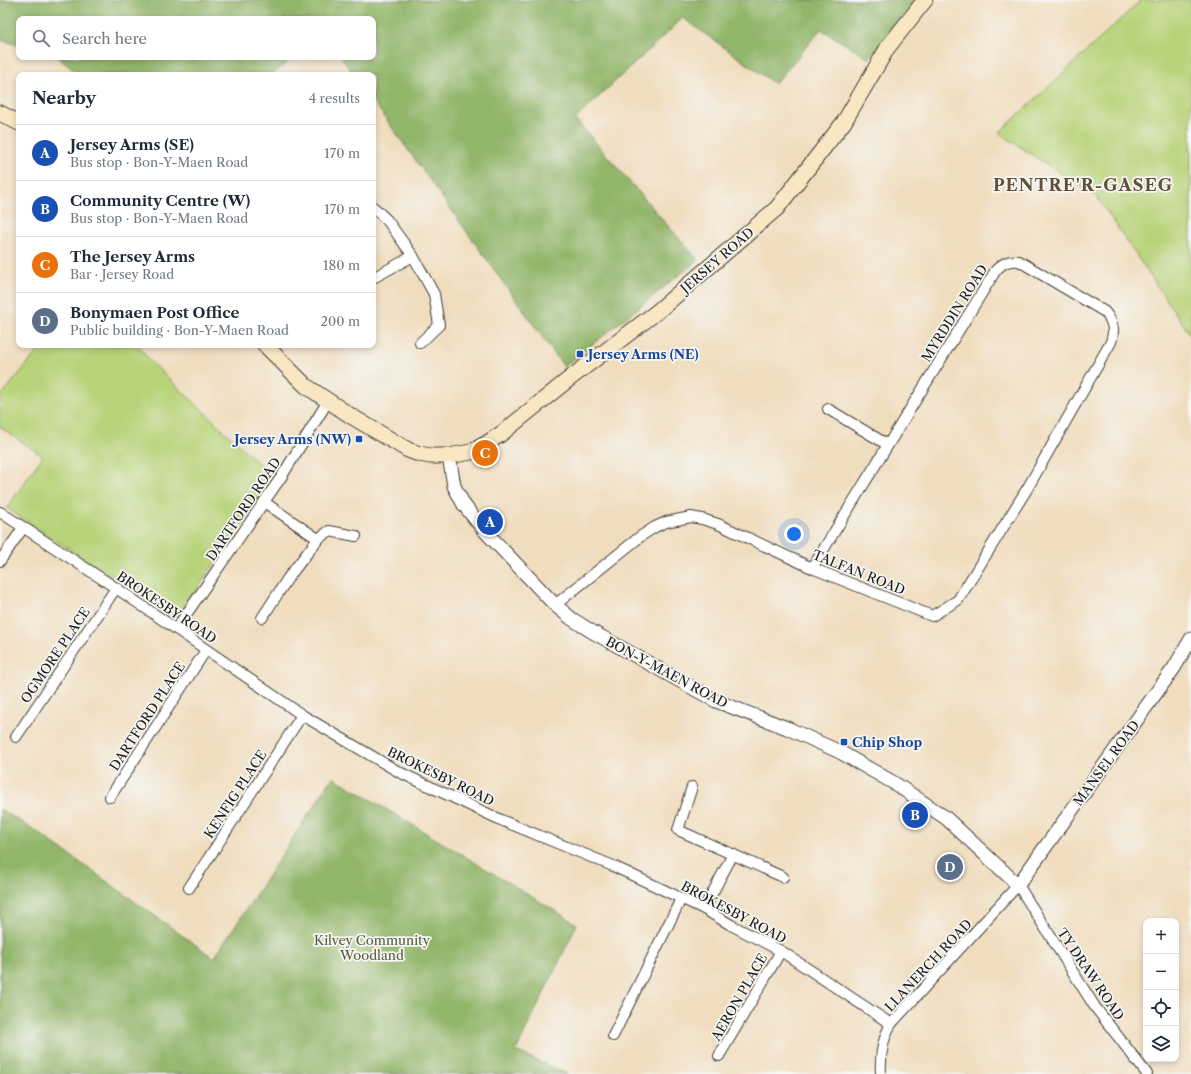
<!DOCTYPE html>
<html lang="en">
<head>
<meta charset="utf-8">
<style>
	:root { --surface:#fff; --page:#f6f6f7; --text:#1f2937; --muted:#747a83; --line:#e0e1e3; --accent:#db2777 }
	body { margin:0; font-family:"Libre Caslon Text",serif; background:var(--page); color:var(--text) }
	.controls { position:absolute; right:12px; bottom:12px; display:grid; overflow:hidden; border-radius:8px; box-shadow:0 2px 6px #0003 }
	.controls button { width:36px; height:36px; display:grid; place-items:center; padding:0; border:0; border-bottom:1px solid var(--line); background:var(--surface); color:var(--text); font:20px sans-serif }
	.you { position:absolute; left:794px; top:534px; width:14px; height:14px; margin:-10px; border:3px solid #fff; border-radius:50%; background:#1a73e8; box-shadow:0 0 0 6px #1a73e833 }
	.badge { display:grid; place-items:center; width:26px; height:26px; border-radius:50%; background:var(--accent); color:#fff; font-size:13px; font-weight:700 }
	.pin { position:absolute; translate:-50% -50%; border:2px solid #fff; box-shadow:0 1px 4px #0006 }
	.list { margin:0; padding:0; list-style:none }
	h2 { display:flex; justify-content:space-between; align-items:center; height:52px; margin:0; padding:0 16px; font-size:17px }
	h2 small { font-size:13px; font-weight:400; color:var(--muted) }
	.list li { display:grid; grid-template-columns:26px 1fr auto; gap:12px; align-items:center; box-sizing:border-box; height:56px; padding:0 16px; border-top:1px solid var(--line) }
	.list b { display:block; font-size:15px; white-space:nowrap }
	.list p { margin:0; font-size:13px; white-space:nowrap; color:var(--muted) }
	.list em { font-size:13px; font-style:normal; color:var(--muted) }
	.icon { flex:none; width:22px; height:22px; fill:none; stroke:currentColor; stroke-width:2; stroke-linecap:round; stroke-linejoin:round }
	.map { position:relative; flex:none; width:1191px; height:1074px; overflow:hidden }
	.search { position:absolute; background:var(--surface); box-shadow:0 2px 6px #0003; left:16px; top:16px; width:360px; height:44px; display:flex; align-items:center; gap:10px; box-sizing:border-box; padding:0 14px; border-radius:8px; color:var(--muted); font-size:15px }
	.panel { position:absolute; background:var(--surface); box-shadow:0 2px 6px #0003; left:16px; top:72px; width:360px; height:276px; border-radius:8px }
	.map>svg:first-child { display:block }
	.green { fill:#b7d379; stroke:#6a784a }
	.forest { fill:#91b569; stroke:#566842 }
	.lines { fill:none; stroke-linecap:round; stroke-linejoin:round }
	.minor-casing { stroke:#3c3934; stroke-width:12 }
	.tertiary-casing { stroke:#3c3934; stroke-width:15 }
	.secondary-casing { stroke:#3c3934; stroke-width:17 }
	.minor { stroke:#fff; stroke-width:10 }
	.tertiary { stroke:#fff; stroke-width:13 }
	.secondary { stroke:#f9e7c3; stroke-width:15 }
	.transit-dot { fill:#1a4fb4; stroke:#f6f6f2; stroke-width:1.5 }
	.labels { text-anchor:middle; stroke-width:3.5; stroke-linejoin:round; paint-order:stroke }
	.street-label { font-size:13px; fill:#1c1c1c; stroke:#f6f6f2 }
	.transit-label { font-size:13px; font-weight:bold; fill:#164399; stroke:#f6f6f2; text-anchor:start }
	.park-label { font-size:13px; fill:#525c3d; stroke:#f6f6f2 }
	.district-label { font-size:17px; font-weight:bold; letter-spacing:1px; fill:#635037; stroke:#f6f6f2 }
</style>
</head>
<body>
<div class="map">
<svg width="1191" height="1074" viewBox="0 0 1191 1074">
	<rect width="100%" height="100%" fill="#f6f6f2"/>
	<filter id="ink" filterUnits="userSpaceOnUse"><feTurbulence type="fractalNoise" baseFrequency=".025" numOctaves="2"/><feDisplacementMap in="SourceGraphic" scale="8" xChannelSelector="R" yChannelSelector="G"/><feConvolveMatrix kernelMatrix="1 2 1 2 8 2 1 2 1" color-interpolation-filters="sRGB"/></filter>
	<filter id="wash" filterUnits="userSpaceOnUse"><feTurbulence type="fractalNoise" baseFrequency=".012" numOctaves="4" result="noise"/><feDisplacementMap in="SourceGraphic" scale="16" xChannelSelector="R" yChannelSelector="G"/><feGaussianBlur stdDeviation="0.9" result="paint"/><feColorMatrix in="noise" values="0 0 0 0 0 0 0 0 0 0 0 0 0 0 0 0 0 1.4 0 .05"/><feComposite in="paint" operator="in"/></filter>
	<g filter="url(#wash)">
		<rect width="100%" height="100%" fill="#f0ddbe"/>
		<!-- green -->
		<g class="green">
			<path d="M1141,0H1191V336L1097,197L999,133Z"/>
			<path d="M43,345H138L149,360L273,477L258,501L175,621L120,582L24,520L7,508L43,456L0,427V397Z"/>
		</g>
		<!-- forest -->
		<g class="forest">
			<path d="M0,0H916L869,59L821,29L775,84L683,18L575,119L698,260L564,367L373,101V75H354L341,57H373V19H19V45L0,40Z"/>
			<path d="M57,57H294L271,75H80Z"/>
			<path d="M333,777L577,924L516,1051L567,1074H0V809L36,831L214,958Z"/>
		</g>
	</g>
	<g filter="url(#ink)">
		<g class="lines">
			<!-- minor casing -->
			<g class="minor-casing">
				<g id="minor">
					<path d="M373,207L387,220L413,256L434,294L439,325L420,343"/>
					<path d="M373,278L413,256"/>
					<path d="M828,409L888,445"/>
					<path d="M264,502L318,539"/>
					<path d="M0,512L116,588L302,715L399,772L501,820L613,866L704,909L731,925L781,951L891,1024"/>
					<path d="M0,561L23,528"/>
					<path d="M555,605L641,536L655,527L666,522L691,517L702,519L718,524L812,568L932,616L958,600L1027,489L1111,342C1115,330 1113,322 1105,312L1019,261C1008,260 1003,263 996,270L812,568"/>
					<path d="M262,618L288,578L318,539L329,531L356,536"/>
					<path d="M176,629L282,476L328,401"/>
					<path d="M16,737L116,588"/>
					<path d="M692,787L678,830L783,877"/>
					<path d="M110,797L206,650"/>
					<path d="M189,888L302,715"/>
					<path d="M704,909L733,854"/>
					<path d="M613,1036L681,899"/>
					<path d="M719,1056L781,951"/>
					<path d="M881,1074C880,1057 882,1039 891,1024L1018,885L1095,1007L1147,1074"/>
				</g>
			</g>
			<!-- tertiary casing -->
			<g class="tertiary-casing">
				<path id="tertiary" d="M449,456L454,486L464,505L483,529L555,605L572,619L591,631L716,701L787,728L840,752L894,783L946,818L1018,885L1174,668L1191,639"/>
			</g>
			<!-- secondary casing -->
			<g class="secondary-casing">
				<g id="secondary">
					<path d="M0,113L19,123"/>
					<path d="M265,345L306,386L351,416L408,450L419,454L430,456H449L471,452L484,445L501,434L569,379L658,311L777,208L844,122L888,47L925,0"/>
				</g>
			</g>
			<!-- minor -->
			<use href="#minor" class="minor"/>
			<!-- tertiary -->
			<use href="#tertiary" class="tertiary"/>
			<!-- secondary -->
			<use href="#secondary" class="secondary"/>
		</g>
	</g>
	<!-- markers -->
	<g class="transit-dot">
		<rect x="576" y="350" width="8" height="8" rx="2"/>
		<rect x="355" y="435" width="8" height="8" rx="2"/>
		<rect x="840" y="738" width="8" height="8" rx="2"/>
	</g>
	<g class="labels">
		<!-- street labels -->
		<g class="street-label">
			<text transform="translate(717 260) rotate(-41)" y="5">JERSEY ROAD</text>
			<text transform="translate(954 313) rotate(-58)" y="5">MYRDDIN ROAD</text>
			<text transform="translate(243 509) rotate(-56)" y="5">DARTFORD ROAD</text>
			<text transform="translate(859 572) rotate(22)" y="5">TALFAN ROAD</text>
			<text transform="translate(167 607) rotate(34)" y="5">BROKESBY ROAD</text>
			<text transform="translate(55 655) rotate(-56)" y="5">OGMORE PLACE</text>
			<text transform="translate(667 672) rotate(28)" y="5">BON-Y-MAEN ROAD</text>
			<text transform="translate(147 716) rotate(-57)" y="5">DARTFORD PLACE</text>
			<text transform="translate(1106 763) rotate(-54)" y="5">MANSEL ROAD</text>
			<text transform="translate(441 776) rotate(26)" y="5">BROKESBY ROAD</text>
			<text transform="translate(235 794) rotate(-57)" y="5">KENFIG PLACE</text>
			<text transform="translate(734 912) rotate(28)" y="5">BROKESBY ROAD</text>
			<text transform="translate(928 965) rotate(-47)" y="5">LLANERCH ROAD</text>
			<text transform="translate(1091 974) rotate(56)" y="5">TY DRAW ROAD</text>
			<text transform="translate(739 997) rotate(-60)" y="5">AERON PLACE</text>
		</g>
		<!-- transit labels -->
		<g class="transit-label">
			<text x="588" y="359">Jersey Arms (NE)</text>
			<text x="351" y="444" text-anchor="end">Jersey Arms (NW)</text>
			<text x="852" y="747">Chip Shop</text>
		</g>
		<!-- park labels -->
		<g class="park-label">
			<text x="372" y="945">Kilvey Community<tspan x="372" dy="15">Woodland</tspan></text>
		</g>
		<!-- district labels -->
		<g class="district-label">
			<text x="1083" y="191">PENTRE'R-GASEG</text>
		</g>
	</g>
</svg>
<div class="controls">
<button>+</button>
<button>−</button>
<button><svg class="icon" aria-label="locate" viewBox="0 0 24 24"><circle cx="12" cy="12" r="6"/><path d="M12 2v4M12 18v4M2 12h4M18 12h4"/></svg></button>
<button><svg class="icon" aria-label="layers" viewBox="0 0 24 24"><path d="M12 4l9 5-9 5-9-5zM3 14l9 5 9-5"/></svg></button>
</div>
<div class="you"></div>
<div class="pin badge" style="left:490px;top:522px;background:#1a4fb4">A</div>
<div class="pin badge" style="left:915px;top:815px;background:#1a4fb4">B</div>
<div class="pin badge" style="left:485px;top:453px;background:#e8710a">C</div>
<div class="pin badge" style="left:950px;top:867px;background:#5c6f8a">D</div>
<div class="search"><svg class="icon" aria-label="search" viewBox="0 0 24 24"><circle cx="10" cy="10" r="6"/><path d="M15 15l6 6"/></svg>Search here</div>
<section class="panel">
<h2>Nearby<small>4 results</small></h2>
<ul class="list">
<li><span class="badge" style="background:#1a4fb4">A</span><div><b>Jersey Arms (SE)</b><p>Bus stop · Bon-Y-Maen Road</p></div><em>170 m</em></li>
<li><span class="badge" style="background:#1a4fb4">B</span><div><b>Community Centre (W)</b><p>Bus stop · Bon-Y-Maen Road</p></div><em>170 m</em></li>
<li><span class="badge" style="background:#e8710a">C</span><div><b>The Jersey Arms</b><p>Bar · Jersey Road</p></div><em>180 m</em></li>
<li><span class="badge" style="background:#5c6f8a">D</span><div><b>Bonymaen Post Office</b><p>Public building · Bon-Y-Maen Road</p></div><em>200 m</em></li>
</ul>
</section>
</div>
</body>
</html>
